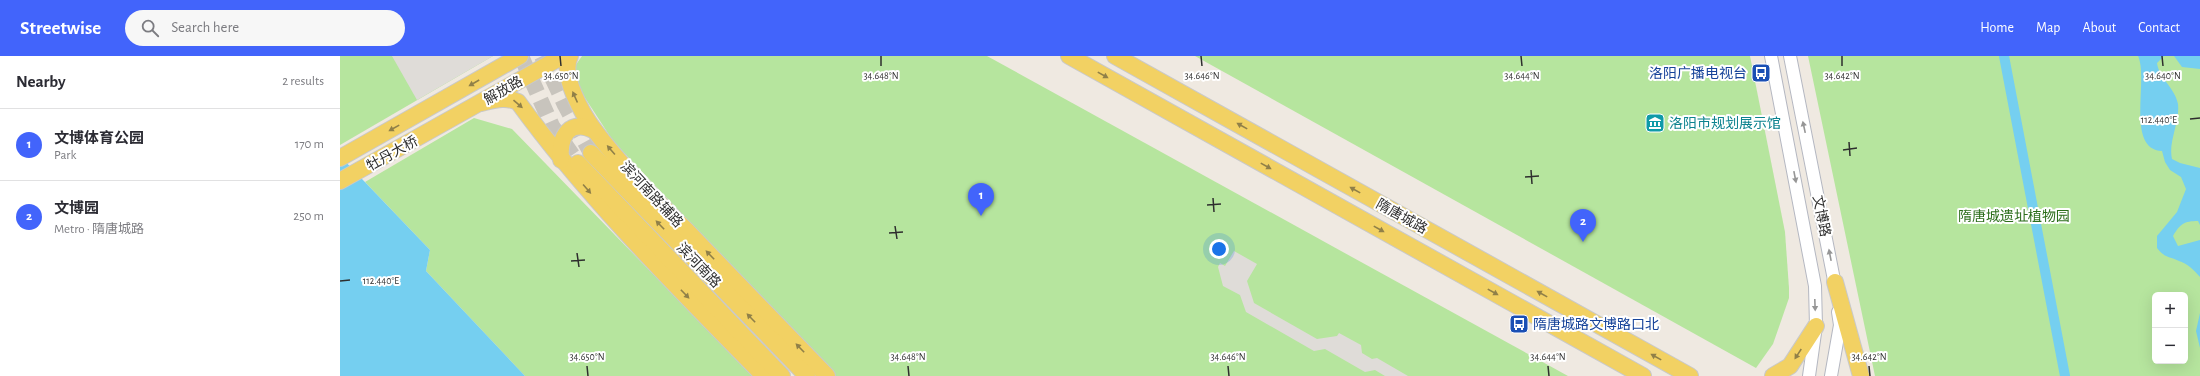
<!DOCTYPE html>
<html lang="en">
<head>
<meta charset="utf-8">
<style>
	:root { --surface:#fff; --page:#f7f7f7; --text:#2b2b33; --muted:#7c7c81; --line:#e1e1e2; --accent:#4264fb }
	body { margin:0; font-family:"Alegreya Sans","Noto Sans SC",sans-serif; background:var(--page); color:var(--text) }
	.controls { position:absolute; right:12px; bottom:12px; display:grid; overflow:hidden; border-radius:6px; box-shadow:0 4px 16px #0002 }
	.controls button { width:36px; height:36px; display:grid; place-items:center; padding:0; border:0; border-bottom:1px solid var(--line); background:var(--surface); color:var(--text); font:20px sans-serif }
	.you { position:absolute; left:879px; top:193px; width:14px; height:14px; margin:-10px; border:3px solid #fff; border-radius:50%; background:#1a73e8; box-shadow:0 0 0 6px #1a73e833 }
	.badge { display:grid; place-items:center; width:26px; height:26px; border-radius:50%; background:var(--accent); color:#fff; font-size:13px; font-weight:700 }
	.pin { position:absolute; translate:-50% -33px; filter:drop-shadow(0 1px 2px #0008) }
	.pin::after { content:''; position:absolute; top:21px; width:14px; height:12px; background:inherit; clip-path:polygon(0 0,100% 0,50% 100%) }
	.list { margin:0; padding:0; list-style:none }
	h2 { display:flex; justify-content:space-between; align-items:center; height:52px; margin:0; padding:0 16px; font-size:17px }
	h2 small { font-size:13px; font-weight:400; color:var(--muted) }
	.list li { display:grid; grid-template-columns:26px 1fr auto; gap:12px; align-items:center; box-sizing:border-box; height:72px; padding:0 16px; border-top:1px solid var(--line) }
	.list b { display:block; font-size:15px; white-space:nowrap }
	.list p { margin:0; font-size:13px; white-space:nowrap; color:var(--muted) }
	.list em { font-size:13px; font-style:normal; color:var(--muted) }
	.icon { flex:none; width:22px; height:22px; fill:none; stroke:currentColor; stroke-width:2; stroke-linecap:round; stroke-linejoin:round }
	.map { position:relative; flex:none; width:1860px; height:320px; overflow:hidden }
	header { display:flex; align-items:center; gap:24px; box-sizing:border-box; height:56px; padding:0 20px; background:var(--accent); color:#fff }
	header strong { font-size:19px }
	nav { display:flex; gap:22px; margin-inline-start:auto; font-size:14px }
	.search { width:280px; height:36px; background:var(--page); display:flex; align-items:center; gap:10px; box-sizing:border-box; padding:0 14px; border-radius:22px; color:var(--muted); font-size:15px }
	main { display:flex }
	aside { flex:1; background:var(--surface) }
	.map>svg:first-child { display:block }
	.green { fill:#b6e59e; fill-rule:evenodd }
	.plaza { fill:#dfdcd8 }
	.water { fill:#75cff0 }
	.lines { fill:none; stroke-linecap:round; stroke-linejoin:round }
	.canal { stroke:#75cff0; stroke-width:10 }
	.major-tunnel { stroke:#c8c4bd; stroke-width:16; stroke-dasharray:16 8; stroke-linecap:butt }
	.minor-casing { stroke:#b4b7c1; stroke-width:14 }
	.major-casing { stroke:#c9c9c9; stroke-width:18 }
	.minor { stroke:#fff; stroke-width:12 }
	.major { stroke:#f2d163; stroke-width:16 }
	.oneway { fill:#908048 }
	.oneway2 { fill:#969696 }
	.ticks { fill:none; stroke:#2e2e2e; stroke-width:1.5 }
	.labels { text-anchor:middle; stroke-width:4; stroke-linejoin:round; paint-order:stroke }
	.transit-label { font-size:14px; fill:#164399; stroke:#fff; text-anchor:end }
	.street-label { font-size:14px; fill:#2e2e2e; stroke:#fff }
	.culture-label { font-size:14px; fill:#0d838f; stroke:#fff; text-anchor:start }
	.park-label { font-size:14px; fill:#2c6e1b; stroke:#fff }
	.ticks-label { font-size:10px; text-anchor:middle; fill:#2e2e2e; stroke:#fff; stroke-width:4; stroke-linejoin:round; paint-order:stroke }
</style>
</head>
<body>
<header>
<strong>Streetwise</strong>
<div class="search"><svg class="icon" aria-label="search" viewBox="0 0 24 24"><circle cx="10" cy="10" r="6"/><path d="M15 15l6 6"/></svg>Search here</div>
<nav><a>Home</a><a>Map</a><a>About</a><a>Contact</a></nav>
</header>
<main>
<aside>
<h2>Nearby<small>2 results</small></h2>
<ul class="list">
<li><span class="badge">1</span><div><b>文博体育公园</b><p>Park</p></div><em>170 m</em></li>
<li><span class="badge">2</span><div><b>文博园</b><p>Metro · 隋唐城路</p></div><em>250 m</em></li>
</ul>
</aside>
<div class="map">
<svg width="1860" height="320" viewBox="0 0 1860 320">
	<rect width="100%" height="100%" fill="#efe9e1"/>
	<!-- green -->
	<g class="green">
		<path d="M0,0H153L0,89Z"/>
		<path d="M242,0H647L1228,320H495L273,85L236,28L235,10Z"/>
		<path d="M855,0H1410L1445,176L1449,232V242L1433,288L1416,312Z"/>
		<path d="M1468,0H1860V320H1535ZM1815,239H1845V305H1815Z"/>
		<path d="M134,62L172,73L412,320H185L86,215L90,194L25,126Z"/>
	</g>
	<!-- plaza -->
	<g class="plaza">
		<path d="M52,0H153L77,44Z"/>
		<path d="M894,195L917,208L907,225L914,247L977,283L997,280L999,277L1021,289L1022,297L1032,303L1037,302L1068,320H1045L1035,314L1025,316L985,293L974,295L906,256L900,239L883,230L878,211L880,207L885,210Z"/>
	</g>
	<!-- water -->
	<g class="water">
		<path d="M1798,0H1824L1817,7C1819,22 1835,32 1838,48C1840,67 1828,85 1832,103L1840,107L1860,112V169L1858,165C1844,165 1840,168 1833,180L1838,190L1860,184V221C1854,214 1848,208 1839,205C1828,200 1825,202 1817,192V180L1837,156L1846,133L1841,121L1830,114L1825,106L1822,95C1785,93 1809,23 1798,0Z"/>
		<path d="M1834,0H1860V13L1842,11Z"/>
		<path d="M0,100L90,194L86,215L185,320H0Z"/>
		<path d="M1860,257V292L1856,275Z"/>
	</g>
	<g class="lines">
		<!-- canal -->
		<path class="canal" d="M1664,0L1725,320"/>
		<!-- major-tunnel -->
		<g class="major-tunnel">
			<path d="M181,0L212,70L238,107"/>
			<path d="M202,0L225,49L251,97"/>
		</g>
		<!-- minor casing -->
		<g class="minor-casing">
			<g id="minor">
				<path d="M1431,0L1475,230L1476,270L1469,320"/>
				<path d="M1450,0L1496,234"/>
				<path d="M1491,320L1500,269L1498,256"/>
			</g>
		</g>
		<!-- major casing -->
		<g class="major-casing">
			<g id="major">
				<path d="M230,0C220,20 243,59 255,75C282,111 316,144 348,176C394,224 441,272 487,320"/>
				<path d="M729,0L1303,320"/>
				<path d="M775,0L1350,320"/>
				<path d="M141,47C154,44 165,40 178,46C250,145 338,232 424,320"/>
				<path d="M251,97L467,320"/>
				<path d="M0,102L180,0"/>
				<path d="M221,104C219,80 229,62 255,75"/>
				<path d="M238,107L442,320"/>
				<path d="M0,125L223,0"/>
				<path d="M1495,226L1521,320"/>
				<path d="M1433,320L1450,310L1476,270"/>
			</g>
		</g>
		<!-- minor -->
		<use href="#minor" class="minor"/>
		<!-- major -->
		<use href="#major" class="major"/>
	</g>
	<!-- one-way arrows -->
	<defs><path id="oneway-solid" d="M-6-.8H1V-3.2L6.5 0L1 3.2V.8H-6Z"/></defs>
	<g class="oneway">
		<use href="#oneway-solid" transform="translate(763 19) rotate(29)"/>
		<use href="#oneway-solid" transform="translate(134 27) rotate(150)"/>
		<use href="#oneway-solid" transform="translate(235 41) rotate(-114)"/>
		<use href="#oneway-solid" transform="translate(178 48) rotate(41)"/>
		<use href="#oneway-solid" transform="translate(902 70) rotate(-151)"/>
		<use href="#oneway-solid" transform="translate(54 72) rotate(151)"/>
		<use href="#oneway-solid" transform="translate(271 94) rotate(-131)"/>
		<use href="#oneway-solid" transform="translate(926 110) rotate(29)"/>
		<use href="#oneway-solid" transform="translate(247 133) rotate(49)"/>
		<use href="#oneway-solid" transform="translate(1015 134) rotate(-151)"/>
		<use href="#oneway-solid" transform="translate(320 169) rotate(-134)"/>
		<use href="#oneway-solid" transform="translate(1039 173) rotate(29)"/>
		<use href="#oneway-solid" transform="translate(370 199) rotate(-134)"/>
		<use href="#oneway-solid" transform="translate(1153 236) rotate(29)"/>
		<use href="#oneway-solid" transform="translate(345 238) rotate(46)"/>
		<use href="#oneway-solid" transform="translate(1202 238) rotate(-151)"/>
		<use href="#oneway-solid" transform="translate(411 262) rotate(-134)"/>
		<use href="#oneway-solid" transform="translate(460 292) rotate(-134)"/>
		<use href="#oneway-solid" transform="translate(1458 298) rotate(123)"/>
		<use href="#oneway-solid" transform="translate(1316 301) rotate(-151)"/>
	</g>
	<g class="oneway2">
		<use href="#oneway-solid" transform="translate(1464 71) rotate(-102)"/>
		<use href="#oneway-solid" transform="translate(1455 121) rotate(79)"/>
		<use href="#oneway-solid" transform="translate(1490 199) rotate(-101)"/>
		<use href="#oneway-solid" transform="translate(1475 249) rotate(88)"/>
	</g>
	<!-- ticks -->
	<path class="ticks" d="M220,0L221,10M541,0V10M861,0L862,10M1181,0L1182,10M1502,0V10M1822,0L1823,10M1850,63L1860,62M1509,86L1510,100M1503,94L1517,92M1191,114L1192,128M1185,121L1199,120M873,142L874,156M867,149L881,148M555,170L557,183M549,177L563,176M237,197L239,211M231,205L245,204M0,225L10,224M247,310L248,320M568,310L569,320M888,310L889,320M1208,310L1209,320M1529,310L1530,320"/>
	<!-- icons -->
	<defs>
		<g id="bus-square" transform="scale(1)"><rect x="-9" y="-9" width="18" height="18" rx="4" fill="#1a4fb4" stroke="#fff"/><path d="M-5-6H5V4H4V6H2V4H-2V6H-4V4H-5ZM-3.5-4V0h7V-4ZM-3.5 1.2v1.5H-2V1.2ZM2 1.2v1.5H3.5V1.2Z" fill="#fff"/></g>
		<g id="museum-square" transform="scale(1)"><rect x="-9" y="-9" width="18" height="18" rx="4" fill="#0f9aa8" stroke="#fff"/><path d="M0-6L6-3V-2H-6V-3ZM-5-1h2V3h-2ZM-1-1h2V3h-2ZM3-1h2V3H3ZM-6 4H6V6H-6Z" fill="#fff"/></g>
	</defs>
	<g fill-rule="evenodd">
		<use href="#bus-square" x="1421" y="17"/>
		<use href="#museum-square" x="1315" y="67"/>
		<use href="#bus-square" x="1179" y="268"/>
	</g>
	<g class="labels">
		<!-- transit labels -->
		<g class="transit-label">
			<text x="1407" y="22">洛阳广播电视台</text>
			<text x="1193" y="273" text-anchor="start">隋唐城路文博路口北</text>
		</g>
		<!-- street labels -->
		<g class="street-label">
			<text transform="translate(163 34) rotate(-30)" y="5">解放路</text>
			<text transform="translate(52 97) rotate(-29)" y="5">牡丹大桥</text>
			<text transform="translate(312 138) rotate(47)" y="5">滨河南路辅路</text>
			<text transform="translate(1062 160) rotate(29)" y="5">隋唐城路</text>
			<text transform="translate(1482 160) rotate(79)" y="5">文博路</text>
			<text transform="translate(359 209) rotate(46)" y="5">滨河南路</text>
		</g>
		<!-- culture labels -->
		<g class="culture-label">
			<text x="1329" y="72">洛阳市规划展示馆</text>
		</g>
		<!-- park labels -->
		<g class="park-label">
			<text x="1674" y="165">隋唐城遗址植物园</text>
		</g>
	</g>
	<g class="ticks-label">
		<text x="221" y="23">34.650°N</text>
		<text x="541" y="23">34.648°N</text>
		<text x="862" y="23">34.646°N</text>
		<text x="1182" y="23">34.644°N</text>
		<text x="1502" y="23">34.642°N</text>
		<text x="1823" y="23">34.640°N</text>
		<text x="1819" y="67">112.440°E</text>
		<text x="41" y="228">112.440°E</text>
		<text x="247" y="304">34.650°N</text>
		<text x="568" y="304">34.648°N</text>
		<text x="888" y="304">34.646°N</text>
		<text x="1208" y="304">34.644°N</text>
		<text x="1529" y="304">34.642°N</text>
	</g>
</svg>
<div class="controls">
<button>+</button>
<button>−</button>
</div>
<div class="you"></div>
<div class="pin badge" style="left:641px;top:160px">1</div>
<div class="pin badge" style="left:1243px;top:186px">2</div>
</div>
</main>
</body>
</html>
